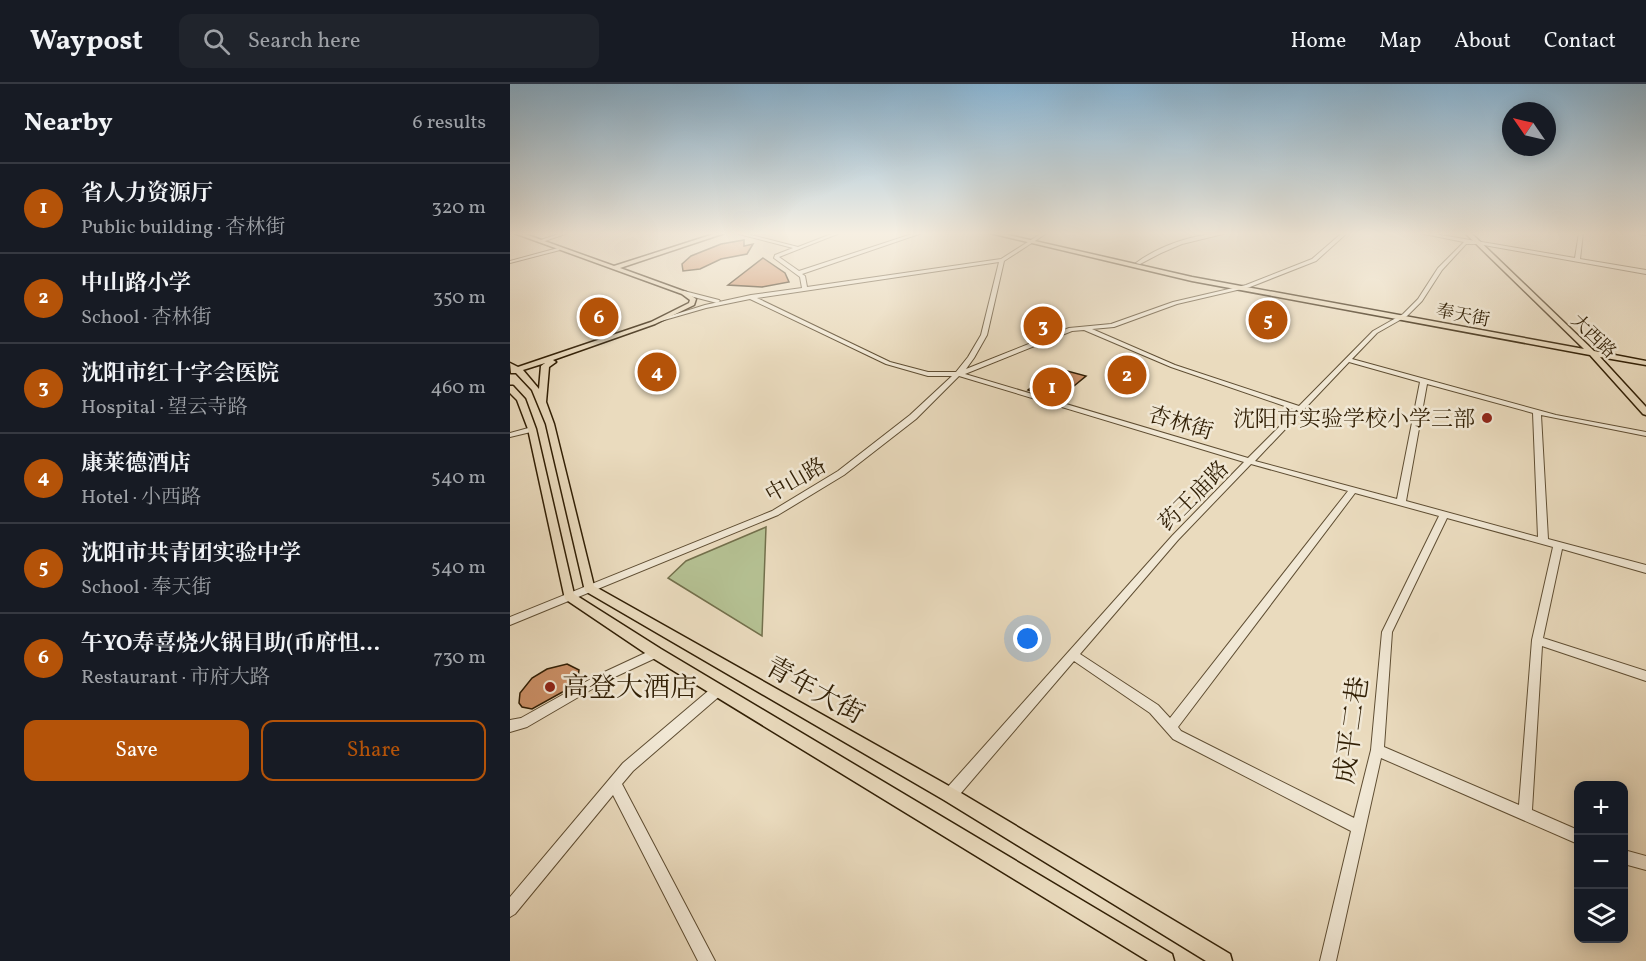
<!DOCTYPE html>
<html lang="en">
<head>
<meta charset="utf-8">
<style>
	:root { --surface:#171b24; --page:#20242c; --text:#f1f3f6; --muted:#9ea1a6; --line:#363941; --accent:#b45309 }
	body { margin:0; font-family:Vollkorn,"Noto Serif SC",serif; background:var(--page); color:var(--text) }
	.controls { position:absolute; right:18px; bottom:18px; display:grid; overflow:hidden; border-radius:12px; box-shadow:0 3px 15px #0003 }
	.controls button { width:54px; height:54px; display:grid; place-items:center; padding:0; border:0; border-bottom:2px solid var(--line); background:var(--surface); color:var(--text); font:30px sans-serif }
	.compass { position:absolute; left:992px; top:18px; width:54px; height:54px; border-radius:50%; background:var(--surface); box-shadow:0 3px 15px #0003; rotate:304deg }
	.you { position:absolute; left:518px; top:555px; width:21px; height:21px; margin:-15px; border:4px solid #fff; border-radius:50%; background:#1a73e8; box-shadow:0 0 0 9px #1a73e833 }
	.badge { display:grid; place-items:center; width:39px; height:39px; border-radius:50%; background:var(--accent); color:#fff; font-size:20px; font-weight:700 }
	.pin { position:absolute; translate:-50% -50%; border:3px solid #fff; box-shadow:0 2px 6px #0006 }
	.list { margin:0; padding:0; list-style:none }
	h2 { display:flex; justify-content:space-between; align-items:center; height:78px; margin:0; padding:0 24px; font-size:26px }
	h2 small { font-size:20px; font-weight:400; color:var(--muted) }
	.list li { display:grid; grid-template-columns:39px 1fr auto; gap:18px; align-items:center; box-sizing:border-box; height:90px; padding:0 24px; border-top:2px solid var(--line) }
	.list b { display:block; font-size:22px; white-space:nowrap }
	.list p { margin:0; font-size:20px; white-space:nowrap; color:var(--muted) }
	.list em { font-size:20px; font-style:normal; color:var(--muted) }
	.actions { display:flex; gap:12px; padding:18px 24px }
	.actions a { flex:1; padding:14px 0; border:2px solid var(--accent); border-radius:12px; text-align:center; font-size:21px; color:var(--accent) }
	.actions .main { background:var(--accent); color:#fff }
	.icon { flex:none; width:33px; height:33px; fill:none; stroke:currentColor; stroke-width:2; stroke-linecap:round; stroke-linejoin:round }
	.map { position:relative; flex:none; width:1136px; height:877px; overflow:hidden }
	header { display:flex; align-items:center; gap:36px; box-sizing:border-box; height:84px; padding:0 30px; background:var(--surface); border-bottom:2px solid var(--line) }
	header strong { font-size:28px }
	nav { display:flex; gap:33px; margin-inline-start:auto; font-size:21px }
	.search { width:420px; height:54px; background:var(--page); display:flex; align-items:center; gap:15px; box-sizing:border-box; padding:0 21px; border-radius:12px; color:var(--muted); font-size:22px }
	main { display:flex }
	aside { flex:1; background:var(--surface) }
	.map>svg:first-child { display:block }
	.green { fill:#b5c193; stroke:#73704c; stroke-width:1.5 }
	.building { fill:#cb9067; stroke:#311f05; stroke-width:1.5 }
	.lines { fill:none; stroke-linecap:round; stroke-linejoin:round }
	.minor-casing { stroke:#5f4e33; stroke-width:2 }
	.major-casing { stroke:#311f05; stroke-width:3 }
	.minor { fill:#f1e8d5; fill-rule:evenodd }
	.major { fill:#eadbbe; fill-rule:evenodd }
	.poi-dot { fill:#8f2418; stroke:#f1e8d5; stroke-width:2 }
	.labels { text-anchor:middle; stroke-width:5; stroke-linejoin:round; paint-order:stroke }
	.far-street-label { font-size:18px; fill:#311f05; stroke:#f1e8d5 }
	.poi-label { font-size:22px; fill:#311f05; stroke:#f1e8d5; text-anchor:end }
	.street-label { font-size:22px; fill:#311f05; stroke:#f1e8d5 }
	.near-poi-label { font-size:27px; fill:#311f05; stroke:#f1e8d5; text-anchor:start }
	.near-street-label { font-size:27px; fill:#311f05; stroke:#f1e8d5 }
</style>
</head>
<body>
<header>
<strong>Waypost</strong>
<div class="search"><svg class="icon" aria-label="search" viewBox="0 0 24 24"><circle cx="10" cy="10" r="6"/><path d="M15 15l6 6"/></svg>Search here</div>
<nav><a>Home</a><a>Map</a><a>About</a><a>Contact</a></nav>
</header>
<main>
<aside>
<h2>Nearby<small>6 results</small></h2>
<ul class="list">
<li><span class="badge">1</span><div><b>省人力资源厅</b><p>Public building · 杏林街</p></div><em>320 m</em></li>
<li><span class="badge">2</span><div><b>中山路小学</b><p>School · 杏林街</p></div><em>350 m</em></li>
<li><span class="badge">3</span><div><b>沈阳市红十字会医院</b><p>Hospital · 望云寺路</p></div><em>460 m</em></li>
<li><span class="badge">4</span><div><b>康莱德酒店</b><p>Hotel · 小西路</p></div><em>540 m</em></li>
<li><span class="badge">5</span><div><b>沈阳市共青团实验中学</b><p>School · 奉天街</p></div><em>540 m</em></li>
<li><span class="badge">6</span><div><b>午YO寿喜烧火锅目助(币府怛...</b><p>Restaurant · 市府大路</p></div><em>730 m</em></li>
</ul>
<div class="actions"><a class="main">Save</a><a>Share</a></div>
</aside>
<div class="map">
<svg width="1136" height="877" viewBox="0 0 1136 877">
	<rect width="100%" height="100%" fill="#eadbbe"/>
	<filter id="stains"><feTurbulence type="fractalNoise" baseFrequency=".00333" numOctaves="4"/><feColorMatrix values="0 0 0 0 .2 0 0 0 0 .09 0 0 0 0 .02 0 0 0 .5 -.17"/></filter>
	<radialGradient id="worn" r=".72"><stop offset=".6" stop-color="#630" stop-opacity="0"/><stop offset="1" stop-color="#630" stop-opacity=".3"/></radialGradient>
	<!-- green -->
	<path class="green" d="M256,443L252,552L158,494L176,477Z"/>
	<!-- building -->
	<g class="building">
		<path d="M234,156V162L243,160L237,170L211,175L190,185L173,187L172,180L181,172L211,160Z"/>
		<path d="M253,174L275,189L279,198L252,203L218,201Z"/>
		<path d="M546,284L576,292L553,311L559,314L556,318L518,306Z"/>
		<path d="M57,580L69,586L67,600L22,625L12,623L9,619L10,609L22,594L37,585Z"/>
	</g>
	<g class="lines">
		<!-- minor casing -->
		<g class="minor-casing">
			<g id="minor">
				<path d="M51,149H58L32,158L28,157Z"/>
				<path d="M225,149H233L288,163L324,149H330L269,173L289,187L405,149H412L292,190L295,192L297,203L491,175L532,149H537L494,177L477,251L464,274L456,285L559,244L601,240L663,218L736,201L802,175L832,149H837L806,177L740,203L667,220L604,243L582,245L665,281L789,322L863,247L893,230L908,215L928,184L954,158L909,149H919L1065,174L1069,149H1073L1070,175L1136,186V190L968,160H956L932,186L912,217L897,232L867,249L842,275L1046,331L1136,348V352L1031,331L1038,455L1136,481V489L1052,465L1033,554L1136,587V597L1032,562L1022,726L1068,746V760L871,674L826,877H810L841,747L663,655L640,629L564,577L445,716L440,718L435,716L433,711L435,706L662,452L734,378L449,292L406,335L334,391L268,431L0,541V533L262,427L328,387L400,331L442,292H418L376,280L240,215L196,224L144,239V237L195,221L241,211L292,204L290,193L264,174L265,171L283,164ZM489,178L471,251L458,273L446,288H418L380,278L247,214ZM574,246L661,283L786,326L738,374L455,290L562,247ZM839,278L910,298L887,415L745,377ZM917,300L1023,329L1028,453L896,417ZM741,380L838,407L660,634L648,621L570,570L668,456ZM845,409L929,432L872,548L861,666L844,734L671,647L668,643ZM937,434L1043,463L1022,556L1009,721L874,663L882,548Z"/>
				<path d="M717,149L672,160L651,169L630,180L626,179C650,161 687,149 717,149Z"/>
				<path d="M1129,149H1136V151L1129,150Z"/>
				<path d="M48,164L50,166L0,179V177Z"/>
				<path d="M174,207L209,216L210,217L207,219L172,210V208Z"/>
				<path d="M22,343H25V347L0,353V349Z"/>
				<path d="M146,564L150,566L152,569L150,572L96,597L17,643L0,648V636L11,634L88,591Z"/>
				<path d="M208,601L212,602L214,606L212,610L123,687L112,700L205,877H188L103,711L5,830L0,833V813L113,679L204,602Z"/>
				<path d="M1114,766L1136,772V786L1114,780Z"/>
			</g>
		</g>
		<!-- major casing -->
		<g class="major-casing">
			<g id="major">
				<path d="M4,149H12L104,182L207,149H215L110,184L176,208L186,215L184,221L145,240L43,276L46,278L39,283L36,318L44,340L84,502L446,706L720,870L722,877H696L434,716L75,507L36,340L22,306L6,289H1L0,279L8,283L141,238L179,219L180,216L172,210ZM35,279L31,282L29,305L13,286Z"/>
				<path d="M480,149H490L682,193L1074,265L955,149H961L1084,267L1136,277V281L1090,273L1136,323V331L1133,330L1080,271L682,197Z"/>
				<path d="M0,302H3L15,315L26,345L64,510L151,565L662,870L664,877H638L141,573L55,515L18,345L7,316L0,309Z"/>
			</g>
		</g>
		<!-- minor -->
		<use href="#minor" class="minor"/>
		<!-- major -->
		<use href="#major" class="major"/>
	</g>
	<!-- sky -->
	<linearGradient id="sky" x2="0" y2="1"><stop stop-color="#89b6d6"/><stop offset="0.55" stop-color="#f6efe2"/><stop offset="1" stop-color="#f6efe2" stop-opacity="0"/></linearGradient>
	<rect width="1136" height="272" fill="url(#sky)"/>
	<!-- markers -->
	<g class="poi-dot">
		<circle cx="977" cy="334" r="6"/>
		<circle cx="40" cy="603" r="6"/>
	</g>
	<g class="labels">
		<!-- far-street labels -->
		<g class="far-street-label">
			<text transform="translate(953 231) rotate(11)" y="6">奉天街</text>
			<text transform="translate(1084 252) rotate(44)" y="6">大西路</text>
		</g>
		<!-- poi labels -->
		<g class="poi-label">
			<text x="965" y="342">沈阳市实验学校小学三部</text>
		</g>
		<!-- street labels -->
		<g class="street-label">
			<text transform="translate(671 338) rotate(17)" y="8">杏林街</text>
			<text transform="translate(285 395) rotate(-30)" y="8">中山路</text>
			<text transform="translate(683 411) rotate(-45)" y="8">药王庙路</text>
		</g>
		<!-- near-poi labels -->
		<g class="near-poi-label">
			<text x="52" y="612">高登大酒店</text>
		</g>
		<!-- near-street labels -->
		<g class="near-street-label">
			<text transform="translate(305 606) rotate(29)" y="9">青年大街</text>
			<text transform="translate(841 646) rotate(-82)" y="9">成平二巷</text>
		</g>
	</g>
	<rect width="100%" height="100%" filter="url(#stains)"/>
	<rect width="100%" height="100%" fill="url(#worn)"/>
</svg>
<div class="controls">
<button>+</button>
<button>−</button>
<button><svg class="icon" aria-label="layers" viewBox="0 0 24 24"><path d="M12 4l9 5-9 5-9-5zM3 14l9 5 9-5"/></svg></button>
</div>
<svg class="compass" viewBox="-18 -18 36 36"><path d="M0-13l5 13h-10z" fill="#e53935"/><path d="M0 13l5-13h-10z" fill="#9ea1a6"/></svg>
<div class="you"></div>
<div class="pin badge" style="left:542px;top:303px">1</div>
<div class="pin badge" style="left:617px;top:291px">2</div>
<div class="pin badge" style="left:533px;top:242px">3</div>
<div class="pin badge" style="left:147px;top:288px">4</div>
<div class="pin badge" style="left:758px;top:236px">5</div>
<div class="pin badge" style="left:89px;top:233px">6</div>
</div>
</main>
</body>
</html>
